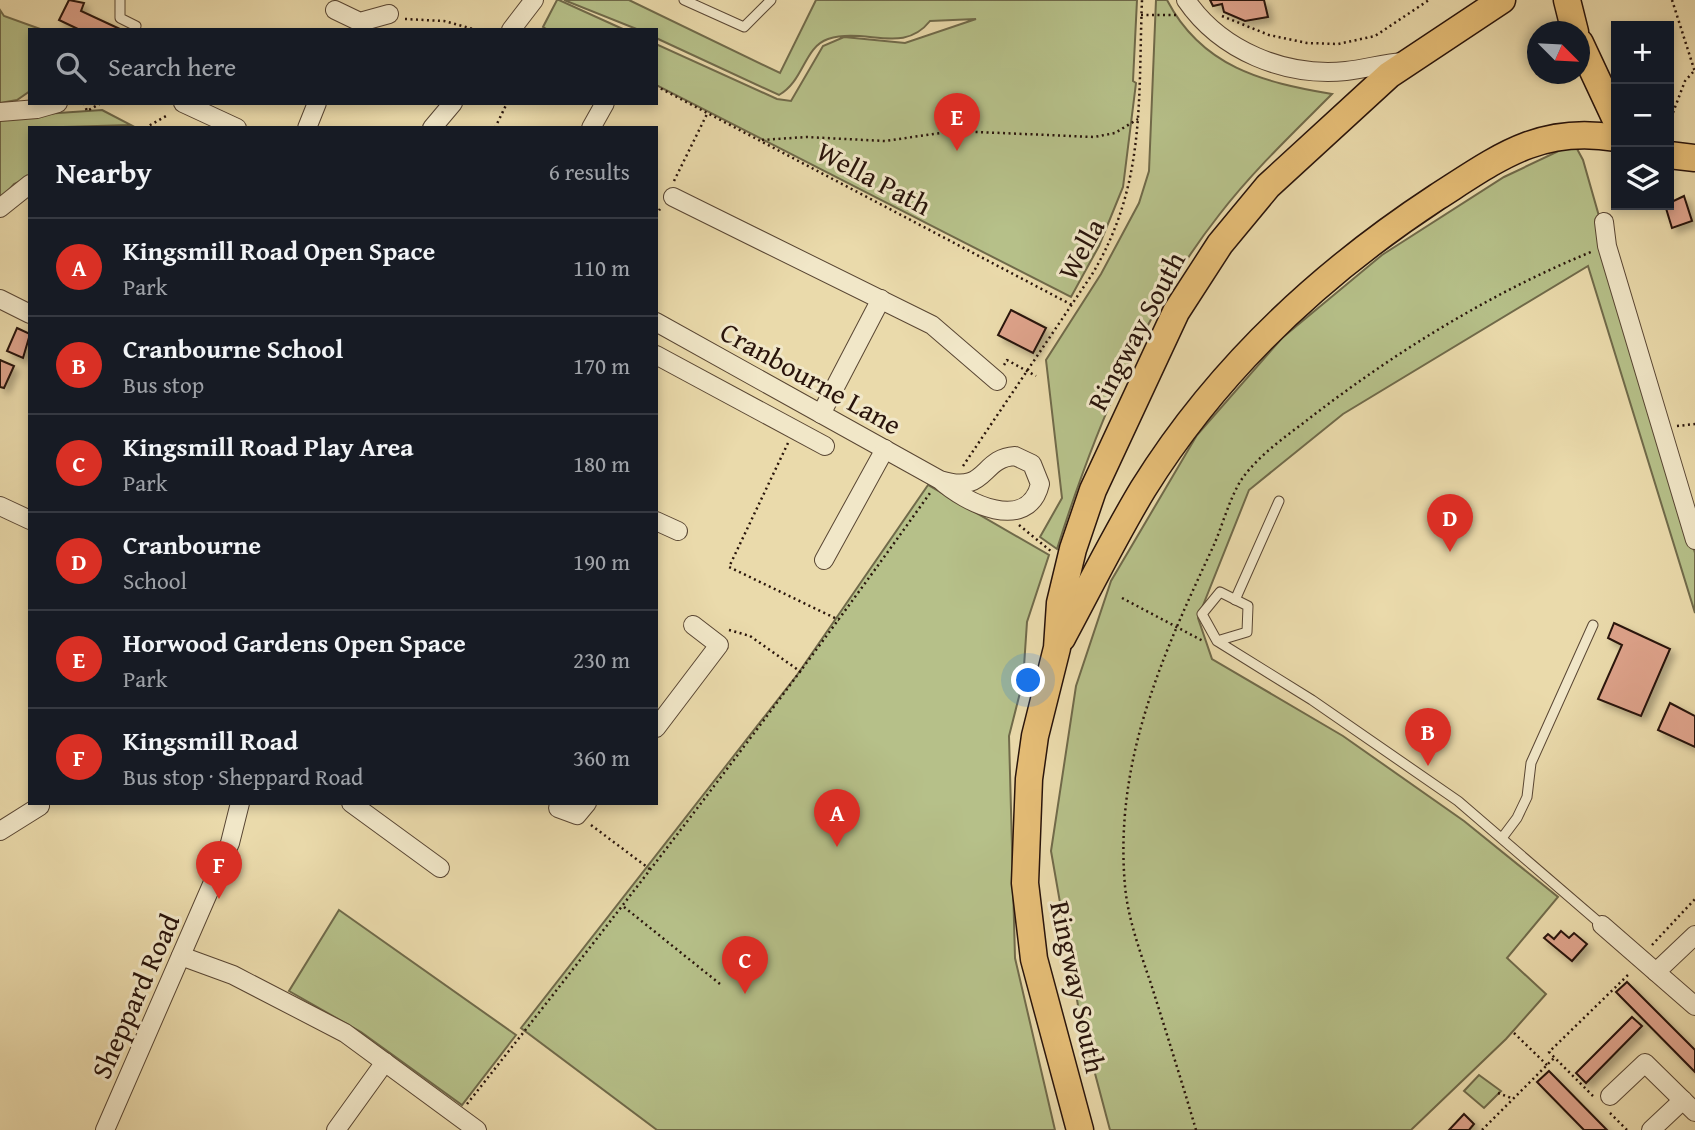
<!DOCTYPE html>
<html lang="en">
<head>
<meta charset="utf-8">
<style>
	:root { --surface:#171b24; --page:#242831; --text:#f1f3f6; --muted:#9ea1a6; --line:#363941; --accent:#d93025 }
	body { margin:0; font-family:"Gentium Book Plus",serif; background:var(--page); color:var(--text) }
	.controls { position:absolute; right:21px; top:21px; display:grid; overflow:hidden; border-radius:0px; box-shadow:0 4px 10px #0003 }
	.controls button { width:63px; height:63px; display:grid; place-items:center; padding:0; border:0; border-bottom:2px solid var(--line); background:var(--surface); color:var(--text); font:35px sans-serif }
	.compass { position:absolute; left:1527px; top:21px; width:63px; height:63px; border-radius:50%; background:var(--surface); box-shadow:0 4px 10px #0003; rotate:114deg }
	.you { position:absolute; left:1029px; top:681px; width:24px; height:24px; margin:-18px; border:5px solid #fff; border-radius:50%; background:#1a73e8; box-shadow:0 0 0 10px #1a73e833 }
	.badge { display:grid; place-items:center; width:46px; height:46px; border-radius:50%; background:var(--accent); color:#fff; font-size:23px; font-weight:700 }
	.pin { position:absolute; translate:-50% -58px; filter:drop-shadow(0 2px 4px #0008) }
	.pin::after { content:''; position:absolute; top:37px; width:24px; height:21px; background:inherit; clip-path:polygon(0 0,100% 0,50% 100%) }
	.list { margin:0; padding:0; list-style:none }
	h2 { display:flex; justify-content:space-between; align-items:center; height:91px; margin:0; padding:0 28px; font-size:30px }
	h2 small { font-size:23px; font-weight:400; color:var(--muted) }
	.list li { display:grid; grid-template-columns:46px 1fr auto; gap:21px; align-items:center; box-sizing:border-box; height:98px; padding:0 28px; border-top:2px solid var(--line) }
	.list b { display:block; font-size:26px; white-space:nowrap }
	.list p { margin:0; font-size:23px; white-space:nowrap; color:var(--muted) }
	.list em { font-size:23px; font-style:normal; color:var(--muted) }
	.icon { flex:none; width:38px; height:38px; fill:none; stroke:currentColor; stroke-width:2; stroke-linecap:round; stroke-linejoin:round }
	.map { position:relative; flex:none; width:1695px; height:1130px; overflow:hidden }
	.search { position:absolute; background:var(--surface); box-shadow:0 4px 10px #0003; left:28px; top:28px; width:630px; height:77px; display:flex; align-items:center; gap:18px; box-sizing:border-box; padding:0 24px; border-radius:0px; color:var(--muted); font-size:26px }
	.panel { position:absolute; background:var(--surface); box-shadow:0 4px 10px #0003; left:28px; top:126px; width:630px; height:679px; border-radius:0px }
	.map>svg:first-child { display:block }
	.green { fill:#b6c089; stroke:#706a4a; stroke-width:2 }
	.building { fill:#dda28a; stroke:#29140b; stroke-width:2; filter:url(#shadow) }
	.lines { fill:none; stroke-linecap:round; stroke-linejoin:round }
	.lane-casing { stroke:#594633; stroke-width:11 }
	.street-casing { stroke:#594633; stroke-width:20 }
	.primary-casing { stroke:#29140b; stroke-width:29 }
	.path { stroke:#29140b; stroke-width:2.5; stroke-dasharray:2 3.5; stroke-linecap:butt }
	.lane { stroke:#f1e7c8; stroke-width:9 }
	.street { stroke:#f1e7c8; stroke-width:18 }
	.primary { stroke:#e5bd76; stroke-width:26 }
	.labels { text-anchor:middle; stroke-width:6; stroke-linejoin:round; paint-order:stroke }
	.street-label { font-size:28px; fill:#29140b; stroke:#f1e7c8 }
</style>
</head>
<body>
<div class="map">
<svg width="1695" height="1130" viewBox="0 0 1695 1130">
	<defs>
		<filter id="shadow"><feDropShadow dx="5" dy="5" stdDeviation="3.5" flood-color="#0004"/></filter>
	</defs>
	<rect width="100%" height="100%" fill="#eadaab"/>
	<filter id="stains"><feTurbulence type="fractalNoise" baseFrequency=".00286" numOctaves="4"/><feColorMatrix values="0 0 0 0 .2 0 0 0 0 .09 0 0 0 0 .02 0 0 0 .5 -.17"/></filter>
	<radialGradient id="worn" r=".72"><stop offset=".6" stop-color="#630" stop-opacity="0"/><stop offset="1" stop-color="#630" stop-opacity=".3"/></radialGradient>
	<!-- green -->
	<g class="green">
		<path d="M557,0H559L625,30H548L543,27Z"/>
		<path d="M564,0H629L780,73L816,0H1137L1133,81L1136,83L1123,187L1099,246L1071,297L656,85V44L777,99L791,101L823,46L844,37L905,43L976,19L930,21C903,55 866,27 828,39C804,47 804,81 779,95L656,38V30H639Z"/>
		<path d="M1156,0H1167C1202,67 1262,82 1332,94C1293,133 1253,171 1219,215C1142,313 1094,432 1057,549L1040,537L1062,498L1046,360L1101,274L1139,203L1149,171Z"/>
		<path d="M0,10L4,16L43,30H30V91L17,100L0,103Z"/>
		<path d="M102,110L131,125L30,128V177L14,184L0,200V117Z"/>
		<path d="M1567,147H1576L1583,160L1695,553V613L1588,266L1343,414L1249,490L1198,618L1212,659L1343,736L1464,821L1558,897L1507,958L1546,994L1506,1039L1411,1130H1110L1080,1017L1051,851L1076,686L1111,581L1197,435L1282,338L1382,255L1504,177Z"/>
		<path d="M928,485L1049,555L1027,622L1023,681L1009,736L1015,958L1055,1130H657L521,1028L797,675Z"/>
		<path d="M339,910L516,1035L462,1105L361,1032L289,991Z"/>
		<path d="M1479,1075L1501,1091L1484,1108L1464,1091Z"/>
	</g>
	<!-- building -->
	<g class="building">
		<path d="M69,0L84,3L81,11L122,30H80L59,20Z"/>
		<path d="M1210,0H1264L1268,17L1245,21L1224,12L1222,4L1213,6Z"/>
		<path d="M1684,196L1692,221L1672,228L1665,205Z"/>
		<path d="M1011,310L1046,328L1033,353L998,335Z"/>
		<path d="M17,328L30,334L23,358L7,351Z"/>
		<path d="M0,360L14,366L4,388L0,387Z"/>
		<path d="M1614,623L1670,649L1641,716L1598,699L1622,645L1608,638Z"/>
		<path d="M1670,703L1695,716V747L1658,730Z"/>
		<path d="M1561,931L1569,938L1574,933L1587,944L1572,961L1544,938L1548,934L1554,939Z"/>
		<path d="M1627,982L1695,1050V1072L1616,992Z"/>
		<path d="M1632,1017L1642,1026L1586,1083L1576,1073Z"/>
		<path d="M1549,1071L1607,1130H1584L1537,1082Z"/>
		<path d="M1464,1114L1474,1124L1469,1130H1449Z"/>
	</g>
	<g class="lines">
		<!-- lane casing -->
		<g class="lane-casing">
			<g id="lane">
				<path d="M120,0V18L136,26L135,30"/>
				<path d="M684,0L744,27L771,0"/>
				<path d="M1235,600L1279,501"/>
				<path d="M1217,641L1247,632L1248,606L1220,592L1202,614L1217,641L1312,700L1458,801L1602,925"/>
				<path d="M1502,838L1517,818L1527,797L1531,763L1593,625"/>
			</g>
		</g>
		<!-- street casing -->
		<g class="street-casing">
			<g id="street">
				<path d="M1186,0C1221,51 1285,77 1346,71C1366,69 1384,63 1404,62"/>
				<path d="M335,10L360,22L389,14"/>
				<path d="M511,30L534,0"/>
				<path d="M183,103L237,128"/>
				<path d="M0,112L37,109L58,103"/>
				<path d="M307,128L317,103"/>
				<path d="M432,128L453,103"/>
				<path d="M591,128L605,103"/>
				<path d="M673,197L932,325L997,381"/>
				<path d="M0,208L30,184"/>
				<path d="M1604,222L1607,246L1695,540"/>
				<path d="M0,299L30,314"/>
				<path d="M656,322L940,480C988,495 980,458 1015,456L1032,464L1040,484C1028,534 965,503 940,480"/>
				<path d="M656,355L825,446"/>
				<path d="M821,414L881,299"/>
				<path d="M0,506L30,520"/>
				<path d="M656,521L678,531"/>
				<path d="M824,560L885,449"/>
				<path d="M656,728L719,645L693,625"/>
				<path d="M351,803L440,868"/>
				<path d="M558,808L577,815L587,803"/>
				<path d="M0,831L40,806"/>
				<path d="M1602,925L1695,1006"/>
				<path d="M181,956L233,975L345,1033L477,1130"/>
				<path d="M1656,972L1695,935"/>
				<path d="M1610,1096L1645,1063L1695,1112"/>
				<path d="M105,1130L230,843L240,803"/>
				<path d="M336,1130L385,1062"/>
				<path d="M1651,1130L1683,1100"/>
			</g>
		</g>
		<!-- primary casing -->
		<g class="primary-casing">
			<g id="primary">
				<path d="M1567,0L1575,32"/>
				<path d="M1580,43L1616,120"/>
				<path d="M1669,155L1695,158"/>
				<path d="M1062,638C1089,588 1114,537 1143,489C1217,370 1321,273 1437,197C1498,158 1540,125 1616,138"/>
				<path d="M1080,1130L1034,959L1025,883L1029,779L1035,736L1057,648L1060,603L1073,549L1093,490L1176,312L1220,244L1268,186L1389,75L1502,0"/>
			</g>
		</g>
		<!-- path -->
		<g class="path">
			<path d="M1672,0L1695,72"/>
			<path d="M1141,15H1177"/>
			<path d="M1222,16L1269,35L1307,43L1338,44L1375,36L1429,0"/>
			<path d="M405,19L444,21L477,30"/>
			<path d="M656,86L1072,305"/>
			<path d="M84,103L87,111L101,103"/>
			<path d="M1669,123L1685,81L1694,71"/>
			<path d="M145,128L166,116"/>
			<path d="M495,128L507,103"/>
			<path d="M762,140L806,137L885,141L954,131L1094,137L1115,133L1138,119"/>
			<path d="M674,181L708,112"/>
			<path d="M656,215L660,209"/>
			<path d="M1004,365L1007,360L1036,376"/>
			<path d="M1677,426L1695,424"/>
			<path d="M788,443L729,567L839,620"/>
			<path d="M963,466L1091,276C1146,186 1138,102 1142,0"/>
			<path d="M1019,525L1052,552"/>
			<path d="M1122,598L1203,641"/>
			<path d="M729,630L750,636L801,672"/>
			<path d="M591,825L651,870"/>
			<path d="M624,907L720,984"/>
			<path d="M1652,945L1695,899"/>
			<path d="M1514,1033L1547,1065"/>
			<path d="M1498,1093L1511,1098"/>
			<path d="M1593,1096L1549,1052L1630,973"/>
			<path d="M467,1104C626,903 782,701 930,493"/>
			<path d="M1610,1113L1627,1130"/>
			<path d="M1196,1130C1182,1082 1167,1035 1152,987C1141,954 1128,920 1125,886C1114,761 1162,656 1213,547C1223,525 1230,495 1244,476C1263,451 1291,433 1315,414C1400,349 1493,292 1591,252"/>
			<path d="M1482,1130L1554,1058"/>
		</g>
		<!-- lane -->
		<use href="#lane" class="lane"/>
		<!-- street -->
		<use href="#street" class="street"/>
		<!-- primary -->
		<use href="#primary" class="primary"/>
	</g>
	<g class="labels">
		<!-- street labels -->
		<g class="street-label">
			<text transform="translate(874 178) rotate(28)" y="10">Wella Path</text>
			<text transform="translate(1081 249) rotate(-61)" y="10">Wella</text>
			<text transform="translate(1136 331) rotate(-62)" y="10">Ringway South</text>
			<text transform="translate(811 378) rotate(29)" y="10">Cranbourne Lane</text>
			<text transform="translate(1078 987) rotate(78)" y="10">Ringway South</text>
			<text transform="translate(135 996) rotate(-66)" y="10">Sheppard Road</text>
		</g>
	</g>
	<rect width="100%" height="100%" filter="url(#stains)"/>
	<rect width="100%" height="100%" fill="url(#worn)"/>
</svg>
<div class="controls">
<button>+</button>
<button>−</button>
<button><svg class="icon" aria-label="layers" viewBox="0 0 24 24"><path d="M12 4l9 5-9 5-9-5zM3 14l9 5 9-5"/></svg></button>
</div>
<svg class="compass" viewBox="-18 -18 36 36"><path d="M0-13l5 13h-10z" fill="#e53935"/><path d="M0 13l5-13h-10z" fill="#9ea1a6"/></svg>
<div class="you"></div>
<div class="pin badge" style="left:837px;top:847px">A</div>
<div class="pin badge" style="left:1428px;top:766px">B</div>
<div class="pin badge" style="left:745px;top:994px">C</div>
<div class="pin badge" style="left:1450px;top:552px">D</div>
<div class="pin badge" style="left:957px;top:151px">E</div>
<div class="pin badge" style="left:219px;top:899px">F</div>
<div class="search"><svg class="icon" aria-label="search" viewBox="0 0 24 24"><circle cx="10" cy="10" r="6"/><path d="M15 15l6 6"/></svg>Search here</div>
<section class="panel">
<h2>Nearby<small>6 results</small></h2>
<ul class="list">
<li><span class="badge">A</span><div><b>Kingsmill Road Open Space</b><p>Park</p></div><em>110 m</em></li>
<li><span class="badge">B</span><div><b>Cranbourne School</b><p>Bus stop</p></div><em>170 m</em></li>
<li><span class="badge">C</span><div><b>Kingsmill Road Play Area</b><p>Park</p></div><em>180 m</em></li>
<li><span class="badge">D</span><div><b>Cranbourne</b><p>School</p></div><em>190 m</em></li>
<li><span class="badge">E</span><div><b>Horwood Gardens Open Space</b><p>Park</p></div><em>230 m</em></li>
<li><span class="badge">F</span><div><b>Kingsmill Road</b><p>Bus stop · Sheppard Road</p></div><em>360 m</em></li>
</ul>
</section>
</div>
</body>
</html>
